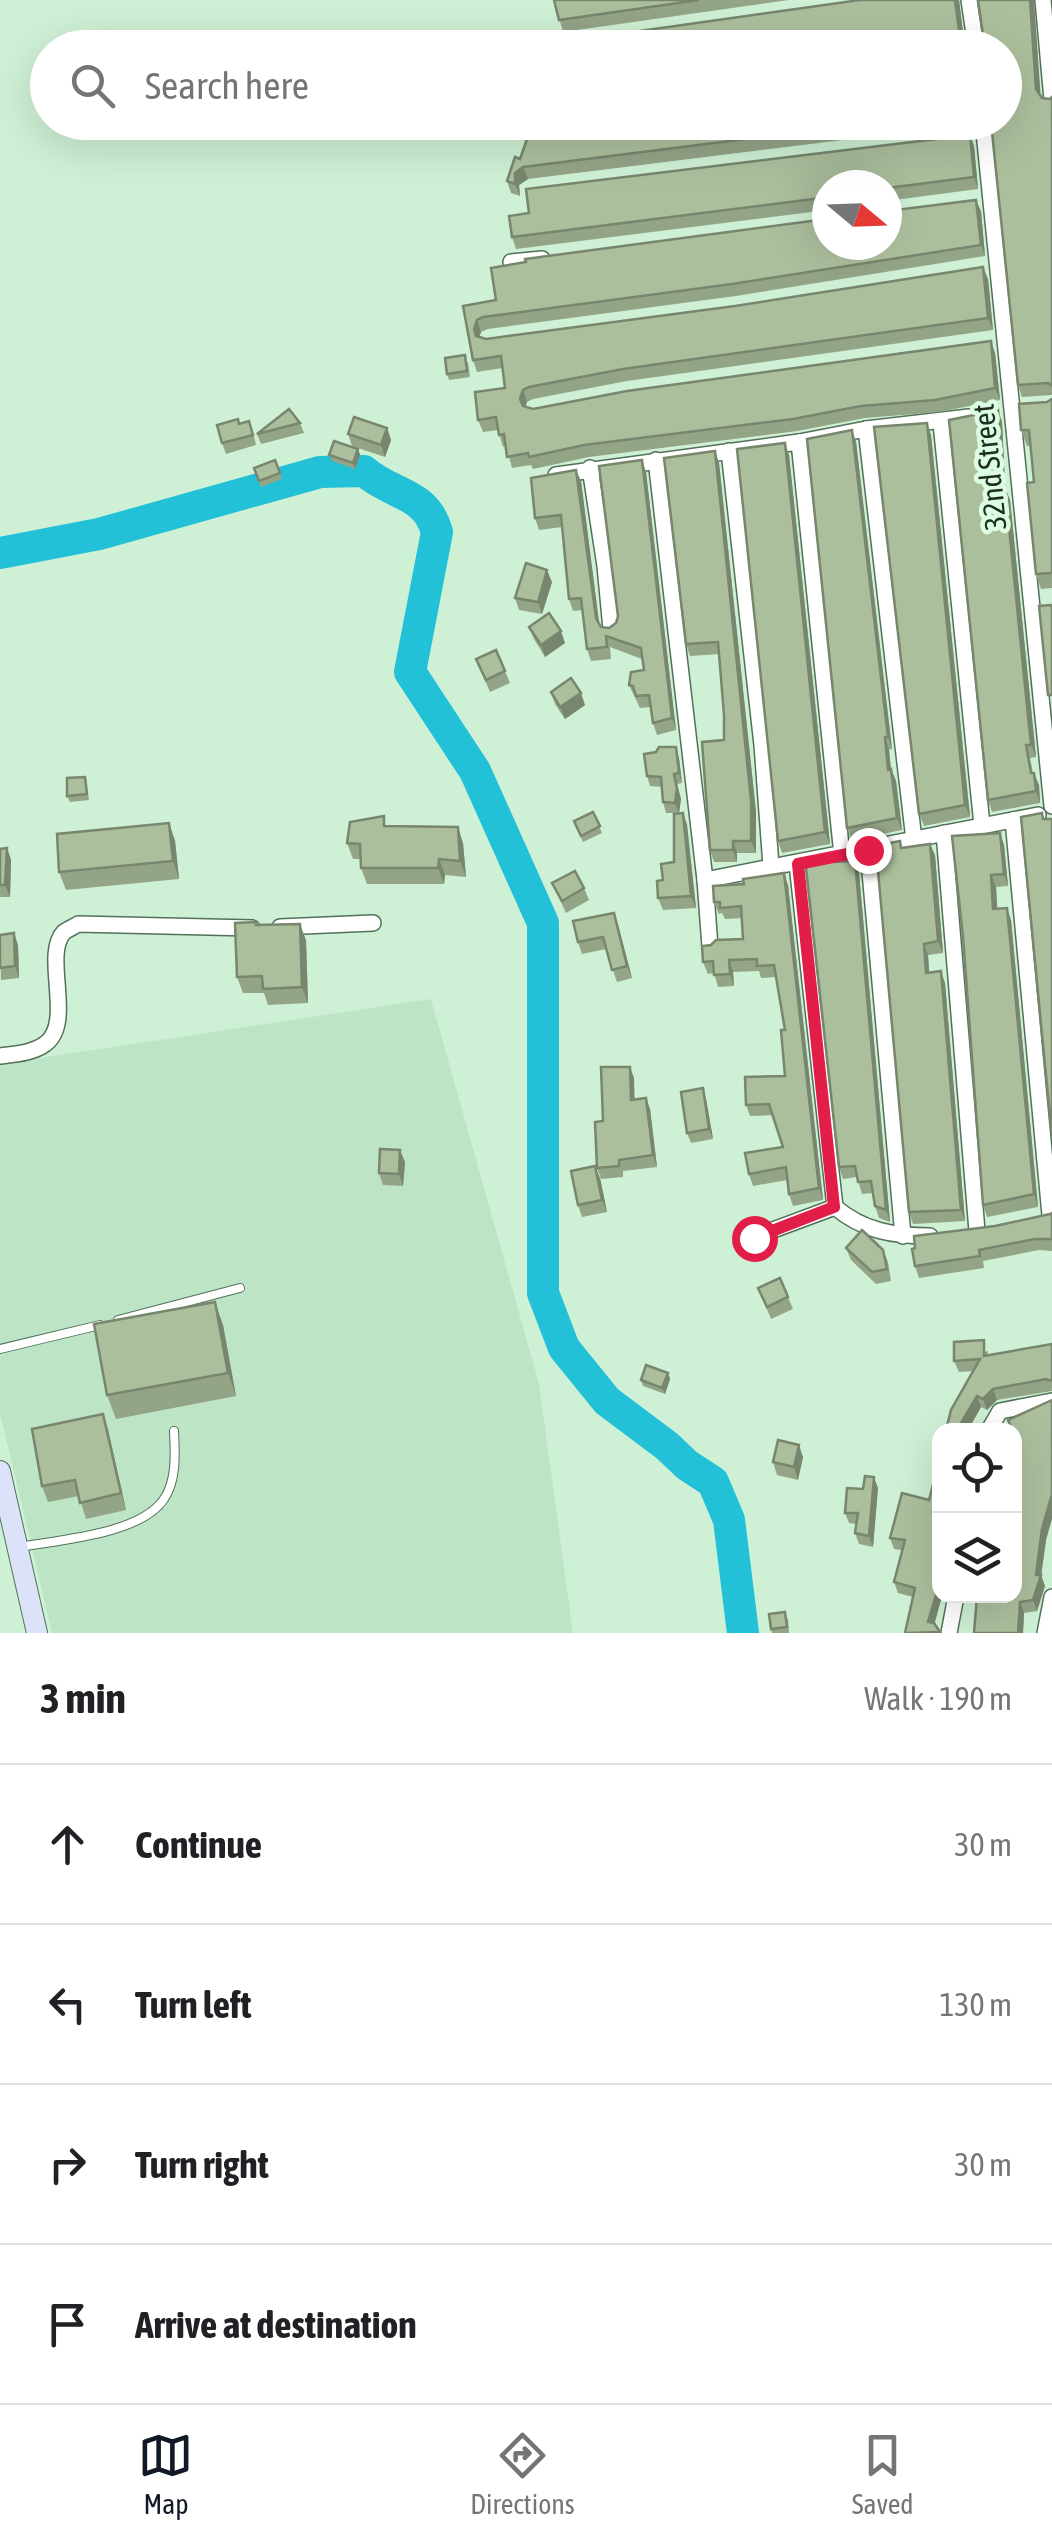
<!DOCTYPE html>
<html lang="en">
<head>
<meta charset="utf-8">
<style>
	:root { --surface:#fff; --page:#f6f6f6; --text:#202124; --muted:#757577; --line:#e0e0e0; --accent:#111827 }
	body { margin:0; font-family:"Asap Condensed",sans-serif; background:var(--page); color:var(--text) }
	.controls { position:absolute; right:30px; bottom:30px; display:grid; overflow:hidden; border-radius:20px; box-shadow:0 10px 40px #0002 }
	.controls button { width:90px; height:90px; display:grid; place-items:center; padding:0; border:0; border-bottom:2px solid var(--line); background:var(--surface); color:var(--text); font:50px sans-serif }
	.compass { position:absolute; left:812px; top:170px; width:90px; height:90px; border-radius:50%; background:var(--surface); box-shadow:0 10px 40px #0002; rotate:109deg }
	.stop { position:absolute; width:30px; height:30px; margin:-22px; border:8px solid #e11d48; border-radius:50%; background:#fff }
	.stop.end { background:#e11d48; border-color:#fff; box-shadow:0 2px 10px #0008 }
	.list { margin:0; padding:0; list-style:none }
	h2 { display:flex; justify-content:space-between; align-items:center; height:130px; margin:0; padding:0 40px; font-size:42px }
	h2 small { font-size:32px; font-weight:400; color:var(--muted) }
	.list li { display:grid; grid-template-columns:65px 1fr auto; gap:30px; align-items:center; box-sizing:border-box; height:160px; padding:0 40px; border-top:2px solid var(--line) }
	.list b { display:block; font-size:38px; white-space:nowrap }
	.list em { font-size:32px; font-style:normal; color:var(--muted) }
	.icon { flex:none; width:55px; height:55px; fill:none; stroke:currentColor; stroke-width:2; stroke-linecap:round; stroke-linejoin:round }
	.map { position:relative; flex:none; width:1052px; height:1633px; overflow:hidden }
	.search { position:absolute; background:var(--surface); box-shadow:0 10px 40px #0002; left:30px; right:30px; top:30px; height:110px; display:flex; align-items:center; gap:25px; box-sizing:border-box; padding:0 35px; border-radius:55px; color:var(--muted); font-size:38px }
	.sheet { height:770px; background:var(--surface) }
	nav { display:flex; justify-content:space-around; align-items:center; box-sizing:border-box; height:140px; border-top:2px solid var(--line); background:var(--surface); font-size:28px; color:var(--muted) }
	nav a { display:grid; justify-items:center; gap:5px }
	nav .on { color:var(--accent) }
	.map>svg:first-child { display:block }
	.built { fill:#bde5c5 }
	.lines { fill:none; stroke-linecap:round; stroke-linejoin:round }
	.river { stroke:#22c1d8; stroke-width:32 }
	.lane-casing { stroke:#527159; stroke-width:10 }
	.street-casing { stroke:#527159; stroke-width:18 }
	.secondary-casing { stroke:#527159; stroke-width:22 }
	.lane { stroke:#fff; stroke-width:8 }
	.street { stroke:#fff; stroke-width:15 }
	.secondary { stroke:#dbe2fa; stroke-width:20 }
	.wall { fill:#94a487 }
	.shaded-wall { fill:#78866e }
	.building { fill:#acbf9d; stroke:#78866e; stroke-width:2.5 }
	.route { stroke:#e11d48; stroke-width:12 }
	.labels { text-anchor:middle; stroke-width:9; stroke-linejoin:round; paint-order:stroke }
	.street-label { font-size:30px; fill:#202d23; stroke:#dbfde1 }
</style>
</head>
<body>
<div class="map">
<svg width="1052" height="1633" viewBox="0 0 1052 1633">
	<rect width="100%" height="100%" fill="#cef0d4"/>
	<!-- built -->
	<path class="built" d="M431,999L539,1384L573,1633H52L0,1413V1064Z"/>
	<g class="lines">
		<!-- river -->
		<path class="river" d="M0,553L99,534L320,472L364,471C393,496 426,492 437,532L410,672L475,771L543,923V1293L564,1348L607,1401L667,1446L687,1465L713,1482L729,1520L743,1633"/>
		<!-- lane casing -->
		<g class="lane-casing">
			<g id="lane">
				<path d="M118,1320L240,1288"/>
				<path d="M0,1349L100,1325"/>
				<path d="M20,1547C59,1540 141,1534 164,1499C177,1480 175,1452 174,1431"/>
			</g>
		</g>
		<!-- street casing -->
		<g class="street-casing">
			<g id="street">
				<path d="M969,0L976,48"/>
				<path d="M1043,0L1052,100"/>
				<path d="M983,122L1052,806"/>
				<path d="M511,262L542,259"/>
				<path d="M941,423L982,825"/>
				<path d="M866,429L914,840"/>
				<path d="M799,442L842,855"/>
				<path d="M729,451L762,745L771,866"/>
				<path d="M656,460L705,880"/>
				<path d="M590,468L605,566L611,629"/>
				<path d="M556,475L799,442L866,429L969,417"/>
				<path d="M1013,820L1050,1215"/>
				<path d="M944,833L977,1231"/>
				<path d="M868,850L903,1236"/>
				<path d="M797,864L835,1207C863,1231 894,1236 930,1236"/>
				<path d="M280,927L373,923"/>
				<path d="M710,947L705,880L1038,815"/>
				<path d="M0,1056C15,1054 33,1053 45,1044C75,1023 42,955 64,932C65,931 77,925 78,924L252,928"/>
				<path d="M754,1237L835,1207"/>
				<path d="M989,1430L1000,1411L1052,1401"/>
				<path d="M949,1633L956,1596"/>
				<path d="M1045,1633L1052,1597"/>
			</g>
		</g>
		<!-- secondary casing -->
		<g class="secondary-casing">
			<path id="secondary" d="M0,1471L37,1633"/>
		</g>
		<!-- lane -->
		<use href="#lane" class="lane"/>
		<!-- street -->
		<use href="#street" class="street"/>
		<!-- secondary -->
		<use href="#secondary" class="secondary"/>
	</g>
	<!-- wall -->
	<g class="wall">
		<path d="M554,0H789L563,32Z"/>
		<path d="M860,0H959L964,42L967,46L974,47L983,35L978,0H1034L1040,95L1042,98L1050,99L1052,97V395L1022,397L1018,385L1004,48H553Z"/>
		<path d="M533,122H972V124L528,179L519,185L520,196L511,193L507,181L520,159Z"/>
		<path d="M974,146L978,189L887,201V185H827V210L516,249L512,237Z"/>
		<path d="M981,211L985,256L736,296L488,329L481,332L479,337L486,339L988,279L993,330L627,381L533,399L527,402L525,407L533,409L995,353L1000,400L939,412L865,418L797,431L589,457L533,469L531,465L512,468L506,446L503,447L498,430L483,432L478,420L505,388L503,368L477,372L473,360L463,306Z"/>
		<path d="M468,362L470,377L449,380L447,374Z"/>
		<path d="M1052,399V588L1041,589L1036,574L1034,482L1031,445L1027,446L1021,430L1047,402Z"/>
		<path d="M998,410L1002,422L1005,488L1010,500L1036,757L1030,758L1033,773L1039,785L1040,803L992,812L988,800Z"/>
		<path d="M300,423L304,433L261,444L257,434Z"/>
		<path d="M239,424L253,432L256,445L226,454L222,443Z"/>
		<path d="M387,428L391,440L385,457L352,446L348,434Z"/>
		<path d="M852,430L856,442L892,749L889,750L891,769L896,781L902,830L852,840L847,828Z"/>
		<path d="M931,435L970,817L924,826L919,814Z"/>
		<path d="M358,449L360,455L355,469L332,461L329,455Z"/>
		<path d="M715,451L719,463L756,812V853H737V862H714L710,850L724,740V715L719,654L690,656L686,644Z"/>
		<path d="M789,455L830,844L782,853L778,841Z"/>
		<path d="M275,460L282,479L261,487L254,468Z"/>
		<path d="M646,472L676,730L657,735L653,723L651,707L640,708L629,685L644,670L642,659L610,647L611,659L591,661L587,649L583,610L573,611L569,599L562,527L539,530L535,518L581,481L599,623L601,627L609,628L616,623Z"/>
		<path d="M552,582L542,614L519,610L515,598Z"/>
		<path d="M529,627L565,643L545,657L534,639Z"/>
		<path d="M476,659L505,671L510,683L490,692Z"/>
		<path d="M551,692L585,705L565,719L555,704Z"/>
		<path d="M679,758L682,783L677,784L681,799L679,813H666L663,802L662,787L650,786L647,776Z"/>
		<path d="M85,777L89,800L70,802L67,796Z"/>
		<path d="M593,812L602,833L583,842L574,821Z"/>
		<path d="M683,813L687,825L696,908L663,910L658,898L663,880L674,862Z"/>
		<path d="M169,823L175,841L179,879L66,890L59,872Z"/>
		<path d="M388,826L463,843L466,877L445,875L444,884H367L361,868V859H353L347,843Z"/>
		<path d="M1000,833L1004,845L1008,886L996,887L997,909L1011,920L1038,1207L987,1217L983,1205L963,937Z"/>
		<path d="M7,848L11,860L10,897H0V849Z"/>
		<path d="M903,848L935,855L943,953L928,955L929,973L945,983L965,1221L913,1224L909,1212L881,859Z"/>
		<path d="M837,862L859,873L890,1222L879,1218L875,1206L873,1193L862,1194L857,1177L843,1179L839,1167Z"/>
		<path d="M552,883L584,888L589,900L566,913Z"/>
		<path d="M788,885L823,1200L793,1206L789,1194L787,1180L753,1186L749,1174L783,1147L773,1115L750,1116L746,1105L785,1076V1030L776,977L761,978L759,971L733,972L734,986L718,987L714,973L708,974L703,962L743,939L742,918L725,919L722,913L719,914L714,902Z"/>
		<path d="M618,925L632,978L617,982L606,949L582,954L578,942Z"/>
		<path d="M0,935L18,945L19,978L1,980Z"/>
		<path d="M306,940L308,1003L268,1005L264,993H243L237,977Z"/>
		<path d="M634,1078V1100L650,1109L657,1167L623,1171V1177L601,1179L597,1168L603,1121Z"/>
		<path d="M706,1099L713,1139L691,1143L687,1133Z"/>
		<path d="M405,1162L403,1186L383,1185L379,1173Z"/>
		<path d="M600,1178L607,1212L582,1217L578,1205Z"/>
		<path d="M1052,1213V1251L1039,1250L983,1261L984,1268L919,1278L915,1266L995,1226L1050,1214Z"/>
		<path d="M846,1248L883,1250L888,1262L891,1281L876,1284L851,1260Z"/>
		<path d="M780,1278L793,1309L771,1319L758,1288Z"/>
		<path d="M223,1325L236,1396L116,1419L107,1395Z"/>
		<path d="M1052,1344V1391L997,1400L987,1410L981,1407L968,1430L974,1371L959,1372L954,1361L988,1351V1356Z"/>
		<path d="M668,1373L670,1379L665,1394L643,1386L641,1380Z"/>
		<path d="M1052,1400L1046,1540L1041,1575L1045,1586L1037,1611L1024,1613L1023,1633H974L1014,1596L1016,1440L1014,1430H1012L1008,1420Z"/>
		<path d="M103,1414L108,1430L126,1510L86,1519L79,1496L48,1502L42,1486Z"/>
		<path d="M803,1457L798,1480L777,1475L773,1462Z"/>
		<path d="M878,1488L873,1547L859,1544L855,1533L856,1524L849,1523L845,1513L863,1489Z"/>
		<path d="M902,1493L940,1596H942L934,1624L913,1597L898,1593L894,1582L902,1550L894,1549L890,1538Z"/>
		<path d="M788,1618L789,1633H772L771,1629Z"/>
	</g>
	<!-- shaded-wall -->
	<g class="shaded-wall">
		<path d="M955,0H959L965,48L960,38Z"/>
		<path d="M1030,0H1034L1041,101L1036,89Z"/>
		<path d="M970,135L974,146L978,189L974,177Z"/>
		<path d="M523,167L528,179L519,185L520,196L515,184V173Z"/>
		<path d="M976,200L981,211L985,256L981,245Z"/>
		<path d="M983,267L988,279L993,330L988,318Z"/>
		<path d="M477,320L481,332L478,340L474,329Z"/>
		<path d="M991,341L995,353L1000,400L995,388Z"/>
		<path d="M523,390L527,402L524,411L520,399Z"/>
		<path d="M998,410L1002,422L1006,500L1002,488Z"/>
		<path d="M927,423L931,435L970,817L965,805Z"/>
		<path d="M387,428L391,440L385,457L381,445Z"/>
		<path d="M852,430L856,442L892,749L888,737Z"/>
		<path d="M785,443L789,455L830,844L825,832Z"/>
		<path d="M358,449L360,455L355,469L353,463Z"/>
		<path d="M715,451L719,463L756,812V853L751,841Z"/>
		<path d="M642,460L646,472L676,730L672,718Z"/>
		<path d="M576,470L581,481L600,630L596,618Z"/>
		<path d="M1005,488L1010,500L1036,757L1031,745Z"/>
		<path d="M547,570L552,582L542,614L538,602Z"/>
		<path d="M561,631L565,643L545,657L541,645Z"/>
		<path d="M581,693L585,705L565,719L560,707Z"/>
		<path d="M885,737L889,750L892,782L888,770Z"/>
		<path d="M676,747L679,758L682,783L679,773Z"/>
		<path d="M891,769L896,781L902,830L897,818Z"/>
		<path d="M1034,773L1039,785L1040,803L1036,791Z"/>
		<path d="M674,774L681,799L679,813L675,803Z"/>
		<path d="M683,813L687,825L696,908L691,896Z"/>
		<path d="M169,823L175,841L179,879L173,861Z"/>
		<path d="M458,827L463,843L466,877L460,861Z"/>
		<path d="M1000,833L1004,845L1008,886L1004,874Z"/>
		<path d="M733,841L737,853V862L733,850Z"/>
		<path d="M930,844L935,855L943,953L938,941Z"/>
		<path d="M7,848L11,860L10,897L5,885Z"/>
		<path d="M439,859L445,875L444,884L438,868Z"/>
		<path d="M855,861L859,873L890,1222L886,1210Z"/>
		<path d="M784,873L788,885L823,1200L819,1188Z"/>
		<path d="M991,875L996,887L998,921L993,909Z"/>
		<path d="M1007,908L1011,920L1038,1207L1034,1194Z"/>
		<path d="M614,913L618,925L632,978L627,966Z"/>
		<path d="M300,924L306,940L308,1003L302,987Z"/>
		<path d="M14,933L18,945L19,978L15,966Z"/>
		<path d="M924,944L928,955L930,984L926,973Z"/>
		<path d="M729,960L733,972L734,986L730,974Z"/>
		<path d="M941,971L945,983L965,1221L961,1210Z"/>
		<path d="M630,1067L634,1078L635,1112L631,1100Z"/>
		<path d="M703,1088L706,1099L713,1139L709,1129Z"/>
		<path d="M646,1098L650,1109L657,1167L653,1155Z"/>
		<path d="M400,1150L405,1162L403,1186L399,1174Z"/>
		<path d="M595,1166L600,1178L607,1212L602,1200Z"/>
		<path d="M215,1302L223,1325L236,1396L228,1373Z"/>
		<path d="M668,1373L670,1379L665,1394L662,1388Z"/>
		<path d="M993,1389L997,1400L987,1410L983,1399Z"/>
		<path d="M977,1396L981,1407L968,1430H957Z"/>
		<path d="M103,1414L108,1430L126,1510L121,1493Z"/>
		<path d="M799,1445L803,1457L798,1480L794,1467Z"/>
		<path d="M874,1477L878,1488L873,1547L869,1536Z"/>
		<path d="M1052,1494V1519L1046,1540L1041,1576L1045,1586L1037,1611L1033,1600L1036,1575L1042,1529Z"/>
		<path d="M940,1581V1596H942L932,1633L928,1622Z"/>
		<path d="M1020,1602L1024,1613L1023,1633H1018Z"/>
	</g>
	<!-- building -->
	<g class="building">
		<path d="M554,0H699L559,20Z"/>
		<path d="M860,0H955L960,38L967,46L974,47L983,35L978,0H1030L1036,89L1042,98L1050,99L1052,97V386L1048,383L1018,385L991,122H1004V48H553L559,47L562,42Z"/>
		<path d="M533,122L555,123L882,122L523,167L515,173V184L507,181L515,157L520,159Z"/>
		<path d="M970,135L974,177L887,188V185H827V200L821,198L512,237L509,216L529,213L526,189Z"/>
		<path d="M976,200L981,245L732,284L483,317L477,320L474,329L476,336L486,339L735,306L983,267L988,318L623,369L529,387L523,390L520,399L523,406L533,409L627,391L991,341L995,388L935,400L861,406L793,419L584,445L529,457L528,453L507,457L504,434L499,435L496,417L478,420L475,392L505,388L501,356L473,360L463,306L496,300L491,268L526,262L525,259L827,219V245H887V211Z"/>
		<path d="M465,355L467,371L447,374L445,358Z"/>
		<path d="M1052,399V573L1036,574L1027,483L1034,482L1029,430H1021L1019,404L1047,402Z"/>
		<path d="M289,409L300,423L257,434Z"/>
		<path d="M998,410L1002,488H1005L1031,745H1026L1031,773H1034L1036,791L988,800L949,420Z"/>
		<path d="M354,417L387,428L381,445L348,434Z"/>
		<path d="M238,419L239,424L249,421L253,435L222,443L217,425Z"/>
		<path d="M927,423L965,805L919,814L874,427Z"/>
		<path d="M852,430L888,737H885L888,770L891,769L897,818L847,828L807,439Z"/>
		<path d="M334,441L358,449L353,463L329,455Z"/>
		<path d="M785,443L825,832L778,841L737,449Z"/>
		<path d="M715,451L751,800V841H733V850H710L702,742L724,740V715L718,642L686,644L664,458Z"/>
		<path d="M275,460L280,473L259,481L254,468Z"/>
		<path d="M642,460L672,718L653,723L649,695L636,696L633,686L629,685L631,672L644,670L641,648L606,636L607,647L587,649L581,598L569,599L561,515L535,518L531,478L576,470L596,618L601,627L609,628L616,623L618,616L599,466Z"/>
		<path d="M526,563L547,570L538,602L515,598Z"/>
		<path d="M1052,605V695H1048L1039,606Z"/>
		<path d="M549,613L561,631L541,645L529,627Z"/>
		<path d="M496,650L505,671L486,680L476,659Z"/>
		<path d="M571,678L581,693L560,707L551,692Z"/>
		<path d="M659,747H676L679,773L674,774L677,789L675,803L663,802L661,777L647,776L644,754L656,752Z"/>
		<path d="M85,777L87,794L67,796V778Z"/>
		<path d="M593,812L600,826L581,836L574,821Z"/>
		<path d="M683,813L691,896L658,898L657,881L663,880L661,864L674,862V814Z"/>
		<path d="M1042,813L1043,819H1052V1137L1021,817Z"/>
		<path d="M384,816V826L458,827L460,861L439,859L438,868H361L360,844L347,843L350,822Z"/>
		<path d="M169,823L173,861L59,872L57,834Z"/>
		<path d="M1000,833L1004,874L991,875L993,909L1007,908L1034,1194L983,1205L963,937L952,836Z"/>
		<path d="M900,841L901,848L930,844L938,941L924,944L926,973L941,971L961,1210L909,1212L877,860L881,859L879,845Z"/>
		<path d="M7,848L5,885H0V849Z"/>
		<path d="M834,854L836,862L855,861L886,1210L875,1206L871,1181L858,1182L855,1166L839,1167L805,859Z"/>
		<path d="M575,871L584,888L562,901L552,883Z"/>
		<path d="M784,873L819,1188L789,1194L786,1167L749,1174L745,1153L783,1147L769,1104L746,1105L745,1077L785,1076L781,1030H785L774,965L757,966V959L729,960L730,974L714,975L713,961L703,962L702,946L711,945L716,940L743,939L741,906L720,908V902H714L713,886L744,884L743,879Z"/>
		<path d="M614,913L627,966L612,970L603,937L578,942L573,921Z"/>
		<path d="M256,922V925L300,924L302,987L263,989L262,976L237,977L235,923Z"/>
		<path d="M14,933L15,966L0,968V935Z"/>
		<path d="M601,1067H630L631,1100L646,1098L653,1155L619,1160V1166L597,1168L595,1122L603,1121Z"/>
		<path d="M703,1088L709,1129L687,1133L681,1092Z"/>
		<path d="M380,1149L400,1150L399,1174L379,1173Z"/>
		<path d="M595,1166L602,1200L578,1205L571,1171Z"/>
		<path d="M1052,1213V1239H1035L979,1250L980,1256L915,1266L912,1249L915,1248L914,1236L995,1226L1050,1214Z"/>
		<path d="M862,1230L883,1250L887,1269L872,1272L846,1248Z"/>
		<path d="M780,1278L788,1297L767,1307L758,1288Z"/>
		<path d="M215,1302L228,1373L107,1395L94,1324Z"/>
		<path d="M984,1340V1356L1052,1344V1381L1046,1379L993,1389L983,1399L977,1396L957,1430H946L951,1410L980,1359L954,1361V1342Z"/>
		<path d="M646,1365L668,1373L662,1388L641,1380Z"/>
		<path d="M1052,1400V1494L1042,1529L1036,1575H1041L1033,1600L1020,1602L1018,1633H974L977,1596H1014V1440L1018,1441L1008,1420Z"/>
		<path d="M103,1414L121,1493L80,1503L75,1480L42,1486L32,1429Z"/>
		<path d="M778,1440L799,1445L794,1467L773,1462Z"/>
		<path d="M940,1458V1581L928,1622L934,1623L940,1632L905,1633L915,1588L894,1582L905,1540L890,1538L902,1493L929,1500Z"/>
		<path d="M865,1476L874,1477L869,1536L855,1533L858,1513H845L847,1488L863,1489Z"/>
		<path d="M785,1612L787,1627L771,1629L769,1614Z"/>
	</g>
	<g class="lines">
		<!-- route -->
		<path class="route" d="M754,1238L834,1207L798,864L868,850"/>
	</g>
	<g class="labels">
		<!-- street labels -->
		<g class="street-label">
			<text transform="translate(990 467) rotate(-96)" y="10">32nd Street</text>
		</g>
	</g>
</svg>
<div class="controls">
<button><svg class="icon" aria-label="locate" viewBox="0 0 24 24"><circle cx="12" cy="12" r="6"/><path d="M12 2v4M12 18v4M2 12h4M18 12h4"/></svg></button>
<button><svg class="icon" aria-label="layers" viewBox="0 0 24 24"><path d="M12 4l9 5-9 5-9-5zM3 14l9 5 9-5"/></svg></button>
</div>
<svg class="compass" viewBox="-18 -18 36 36"><path d="M0-13l5 13h-10z" fill="#e53935"/><path d="M0 13l5-13h-10z" fill="#757577"/></svg>
<div class="stop" style="left:754px;top:1238px"></div>
<div class="stop end" style="left:868px;top:850px"></div>
<div class="search"><svg class="icon" aria-label="search" viewBox="0 0 24 24"><circle cx="10" cy="10" r="6"/><path d="M15 15l6 6"/></svg>Search here</div>
</div>
<section class="sheet">
<h2>3 min<small>Walk · 190 m</small></h2>
<ul class="list">
<li><svg class="icon" aria-label="ahead" viewBox="0 0 24 24"><path d="M12 20V5M6 11l6-6 6 6"/></svg><div><b>Continue</b></div><em>30 m</em></li>
<li><svg class="icon" aria-label="left" viewBox="0 0 24 24"><path d="M17 20v-9H6M10 6l-5 5 5 5"/></svg><div><b>Turn left</b></div><em>130 m</em></li>
<li><svg class="icon" aria-label="right" viewBox="0 0 24 24"><path d="M7 20v-9h11M14 6l5 5-5 5"/></svg><div><b>Turn right</b></div><em>30 m</em></li>
<li><svg class="icon" aria-label="arrive" viewBox="0 0 24 24"><path d="M6 21V4h12l-3 4 3 4H6"/></svg><div><b>Arrive at destination</b></div></li>
</ul>
</section>
<nav>
<a class="on"><svg class="icon" aria-label="map" viewBox="0 0 24 24"><path d="M3 6l6-2 6 2 6-2v14l-6 2-6-2-6 2zM9 4v14M15 6v14"/></svg>Map</a>
<a><svg class="icon" aria-label="directions" viewBox="0 0 24 24"><path d="M12 3l9 9-9 9-9-9zM9 14v-3h6M13 9l2 2-2 2"/></svg>Directions</a>
<a><svg class="icon" aria-label="saved" viewBox="0 0 24 24"><path d="M7 4h10v16l-5-4-5 4z"/></svg>Saved</a>
</nav>
</body>
</html>
